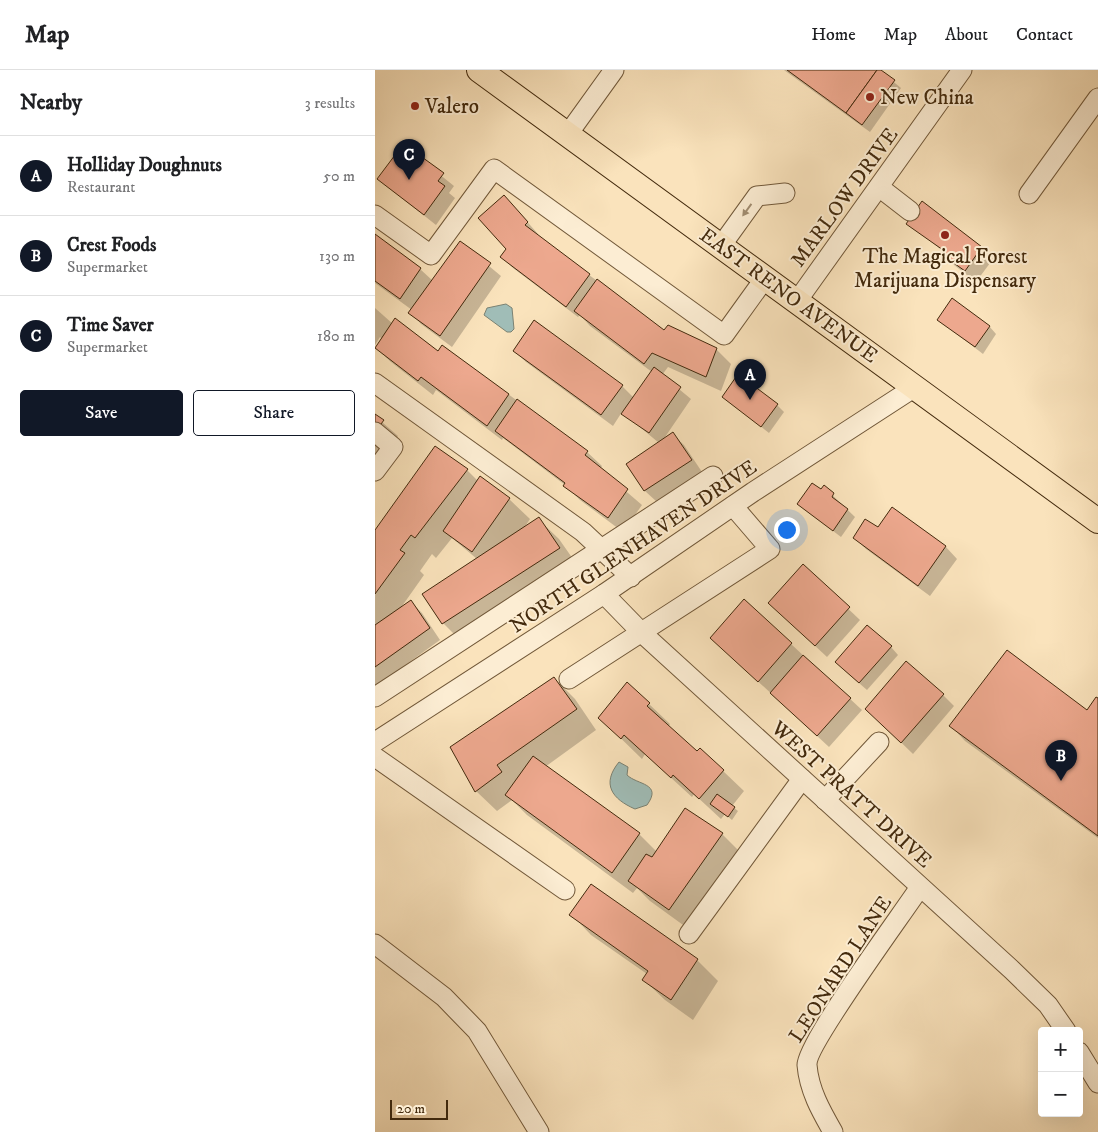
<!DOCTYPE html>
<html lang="en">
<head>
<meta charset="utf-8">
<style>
	:root { --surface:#fff; --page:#f6f6f6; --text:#202124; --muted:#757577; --line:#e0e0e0; --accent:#111827 }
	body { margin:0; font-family:"IM FELL DW Pica",serif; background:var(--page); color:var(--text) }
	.controls { position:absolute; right:15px; bottom:15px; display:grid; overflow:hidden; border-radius:5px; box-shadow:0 5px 20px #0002 }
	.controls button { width:45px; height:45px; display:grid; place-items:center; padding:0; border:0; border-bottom:1px solid var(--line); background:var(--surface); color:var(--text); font:25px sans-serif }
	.scale { position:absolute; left:15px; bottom:12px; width:58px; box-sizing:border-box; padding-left:5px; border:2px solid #432a0d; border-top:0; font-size:14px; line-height:18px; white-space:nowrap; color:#432a0d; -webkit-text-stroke:4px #fcedd3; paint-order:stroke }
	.you { position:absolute; left:411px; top:459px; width:18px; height:18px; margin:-12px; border:4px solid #fff; border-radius:50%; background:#1a73e8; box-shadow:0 0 0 8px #1a73e833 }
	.badge { display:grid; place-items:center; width:32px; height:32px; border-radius:50%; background:var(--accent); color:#fff; font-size:16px; font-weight:700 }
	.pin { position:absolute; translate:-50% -41px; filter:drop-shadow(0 1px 2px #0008) }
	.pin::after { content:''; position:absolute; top:26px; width:18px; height:15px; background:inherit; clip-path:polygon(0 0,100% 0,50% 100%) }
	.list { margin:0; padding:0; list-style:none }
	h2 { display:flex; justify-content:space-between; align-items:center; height:65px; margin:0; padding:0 20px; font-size:21px }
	h2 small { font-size:16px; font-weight:400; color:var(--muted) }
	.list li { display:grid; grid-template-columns:32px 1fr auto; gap:15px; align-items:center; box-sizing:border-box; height:80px; padding:0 20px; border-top:1px solid var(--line) }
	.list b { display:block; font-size:19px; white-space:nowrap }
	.list p { margin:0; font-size:16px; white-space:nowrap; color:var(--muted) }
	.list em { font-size:16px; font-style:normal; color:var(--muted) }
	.actions { display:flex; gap:10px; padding:15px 20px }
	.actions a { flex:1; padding:11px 0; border:1px solid var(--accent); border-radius:5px; text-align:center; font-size:18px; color:var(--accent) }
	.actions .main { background:var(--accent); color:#fff }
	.map { position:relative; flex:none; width:723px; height:1062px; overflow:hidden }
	header { display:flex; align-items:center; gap:30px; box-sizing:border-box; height:70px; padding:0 25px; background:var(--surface); border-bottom:1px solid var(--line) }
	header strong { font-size:24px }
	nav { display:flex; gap:28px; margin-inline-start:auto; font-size:18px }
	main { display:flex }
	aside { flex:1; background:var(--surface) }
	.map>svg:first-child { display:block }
	.water { fill:#a0bdb7; stroke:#7b8273 }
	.shadow { fill:#0003 }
	.building { fill:#eda88e; stroke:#432a0d }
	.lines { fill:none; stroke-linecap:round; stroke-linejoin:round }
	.minor-casing { stroke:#715839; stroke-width:21 }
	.major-casing { stroke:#432a0d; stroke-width:26 }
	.minor { stroke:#fcedd3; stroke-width:19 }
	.major { stroke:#fae3bc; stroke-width:24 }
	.oneway { fill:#a08c70 }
	.poi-dot { fill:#8f2418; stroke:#fcedd3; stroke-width:2 }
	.labels { text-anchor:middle; stroke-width:4; stroke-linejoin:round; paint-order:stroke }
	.poi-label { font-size:21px; fill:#432a0d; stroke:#fcedd3; text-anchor:start }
	.street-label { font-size:21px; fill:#432a0d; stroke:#fcedd3 }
</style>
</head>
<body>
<header>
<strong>Map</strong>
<nav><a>Home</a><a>Map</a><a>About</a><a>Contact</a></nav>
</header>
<main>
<aside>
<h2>Nearby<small>3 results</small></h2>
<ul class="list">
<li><span class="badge">A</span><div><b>Holliday Doughnuts</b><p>Restaurant</p></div><em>50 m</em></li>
<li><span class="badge">B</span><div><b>Crest Foods</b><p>Supermarket</p></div><em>130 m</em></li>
<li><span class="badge">C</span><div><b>Time Saver</b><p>Supermarket</p></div><em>180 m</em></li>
</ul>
<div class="actions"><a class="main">Save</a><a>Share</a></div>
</aside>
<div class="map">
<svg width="723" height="1062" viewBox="0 0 723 1062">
	<rect width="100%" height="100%" fill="#fae3bc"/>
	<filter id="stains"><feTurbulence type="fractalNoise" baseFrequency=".004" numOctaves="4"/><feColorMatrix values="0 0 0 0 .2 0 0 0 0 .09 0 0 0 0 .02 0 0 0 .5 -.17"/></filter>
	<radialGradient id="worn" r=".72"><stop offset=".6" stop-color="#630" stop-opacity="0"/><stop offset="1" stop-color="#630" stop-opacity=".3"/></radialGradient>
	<!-- water -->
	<g class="water">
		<path d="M131,234L137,238L139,259L136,262H132L109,245L112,238Z"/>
		<path d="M244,692L253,697L252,705C262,715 288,713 272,735L260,739C237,729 226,714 244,692Z"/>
	</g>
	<!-- shadow -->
	<g class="shadow">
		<path d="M409,0H504L526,18L495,62Z"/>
		<path d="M33,79L79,116L74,123L80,128L61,155L3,109Z"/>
		<path d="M547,133L607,178L618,189L601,212L579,195L569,182L533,153Z"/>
		<path d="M140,138L163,164L162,166L289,261L341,279L356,294L346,321L293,297L287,305L316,329L288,370L297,364L309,375L327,402L282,432L270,421L253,394L284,373L247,342L238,356L151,292L140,281L247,316L259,328L277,302L215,256L205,245L203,247L138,198L127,187L133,179Z"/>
		<path d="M0,165L45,199L58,211L85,172L126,206L77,277L46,254L35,242L37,240L0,213Z"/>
		<path d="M0,238L18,254L133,324L212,382L227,396L225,399L267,435L248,462L205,430L190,415L128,368L127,370L61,320L58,325L16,292L1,278L7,269L5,267L0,275Z"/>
		<path d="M564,250L614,256L621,264L608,284Z"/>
		<path d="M348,327L402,335L409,342L394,363Z"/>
		<path d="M0,346L23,366L3,393L0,391Z"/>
		<path d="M92,400L103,411L134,429L155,449L149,458L163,449L184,469L205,499L88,573L68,553L102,489L77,468L61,488L57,484L45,501L49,505L25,539L36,532L47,543L65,570L0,617V462Z"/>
		<path d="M449,417L480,447L466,467L423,434Z"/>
		<path d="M517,439L571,477L582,489L555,526L491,479L479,467L503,459Z"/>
		<path d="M428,496L485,550L452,587L406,544Z"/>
		<path d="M416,574L487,640L454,677L348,579Z"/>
		<path d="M516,577L523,585L492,620L469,600Z"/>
		<path d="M179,608L200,629L221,660L170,697L264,764L282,782L347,764L368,785L315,860L275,831L262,818L258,823L152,745L137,730L122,741L101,721Z"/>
		<path d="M568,625L579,636L538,684L503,650Z"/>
		<path d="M723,630V768L590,671L576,656L712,641Z"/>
		<path d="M274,634L295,654L293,657L322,683L348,701L369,721L357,736L363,741L357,750L350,744L346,749L319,724L317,727L270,684L267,689L225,648Z"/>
		<path d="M216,816L322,890L343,911L318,950L290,930L269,910L272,904L216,865L196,844Z"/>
	</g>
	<!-- building -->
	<g class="building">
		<path d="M412,0H502L471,43Z"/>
		<path d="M502,0H506L520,10L487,55L471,43Z"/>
		<path d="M33,77L69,103L63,111L70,116L49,145L2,109L23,81L28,85Z"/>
		<path d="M129,125L153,152L150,155L215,204L191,237L125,187L131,179L103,148Z"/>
		<path d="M547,131L607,177L590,201L566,184L568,180L531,154Z"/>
		<path d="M0,164L46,198L25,229L0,211Z"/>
		<path d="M85,171L116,193L65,266L33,243Z"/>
		<path d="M222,209L289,260L293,255L342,278L331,307L277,283L269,294L199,241Z"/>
		<path d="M577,228L615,256L600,277L562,250Z"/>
		<path d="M20,248L63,281L67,275L134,324L112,356L46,307L43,311L0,278Z"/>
		<path d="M159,250L248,315L226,345L138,281Z"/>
		<path d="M279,297L306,317L274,363L246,344Z"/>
		<path d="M363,304L403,334L386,357L347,327Z"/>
		<path d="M142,329L213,381L210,385L253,419L233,448L188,416L190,413L120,361Z"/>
		<path d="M0,344L9,350L0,362Z"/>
		<path d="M298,362L317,390L269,421L251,394Z"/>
		<path d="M60,376L93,399L40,468L36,465L25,480L30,483L0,524V460Z"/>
		<path d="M105,406L135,428L97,482L68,461Z"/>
		<path d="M437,413L446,419L449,415L459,423L457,427L473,439L458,461L422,434Z"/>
		<path d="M517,437L571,476L543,516L478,468L490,449L503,457Z"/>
		<path d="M164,447L185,478L67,554L47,524Z"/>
		<path d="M428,494L475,537L440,576L393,533Z"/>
		<path d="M369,529L417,573L383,612L335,568Z"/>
		<path d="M36,530L55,558L0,597V555Z"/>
		<path d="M492,555L517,576L484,613L460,592Z"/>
		<path d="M632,580L712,640L721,627L723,628V766L574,656Z"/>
		<path d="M428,585L476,628L442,666L395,623Z"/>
		<path d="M531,591L569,624L526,673L490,639Z"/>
		<path d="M179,607L202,639L122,695L127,702L100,722L75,677Z"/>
		<path d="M252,612L275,633L272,636L322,681L325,678L349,700L324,729L298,705L296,708L249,665L246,669L223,648Z"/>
		<path d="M158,686L265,763L237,803L130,725Z"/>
		<path d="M342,724L360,737L353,747L335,734Z"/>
		<path d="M310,738L348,763L294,840L253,811L271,784L277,787Z"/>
		<path d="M216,814L323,889L296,930L267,910L273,901L194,845Z"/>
	</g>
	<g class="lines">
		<!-- minor casing -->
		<g class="minor-casing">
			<g id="minor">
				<path d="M193,64L239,0"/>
				<path d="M504,117L535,141"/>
				<path d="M654,124L723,28"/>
				<path d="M0,145L56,185L119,99L349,265L390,208"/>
				<path d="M346,176L382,126L410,123"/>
				<path d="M422,231L587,0"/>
				<path d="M0,313L208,462L256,507"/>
				<path d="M0,401L18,377L0,362"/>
				<path d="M229,524L267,563L637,900L673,935L691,961"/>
				<path d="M194,609L395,479L358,436"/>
				<path d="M0,627L338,406"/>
				<path d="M0,672L229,524L378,422L540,317"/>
				<path d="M0,687L190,820"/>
				<path d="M450,730L504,672"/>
				<path d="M314,864L427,709"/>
				<path d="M0,874L69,927L102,961L164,1062"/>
				<path d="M704,982L723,1013"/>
				<path d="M458,1062C446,1041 434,1020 432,995C431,974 528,843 545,817"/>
			</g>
		</g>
		<!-- major casing -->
		<g class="major-casing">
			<path id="major" d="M104,0L723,451"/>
		</g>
		<!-- minor -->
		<use href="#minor" class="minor"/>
		<!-- major -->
		<use href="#major" class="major"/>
	</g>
	<!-- one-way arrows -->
	<defs><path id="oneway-solid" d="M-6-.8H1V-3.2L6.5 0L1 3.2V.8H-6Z" transform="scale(1.25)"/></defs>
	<use class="oneway" href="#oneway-solid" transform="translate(372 140) rotate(126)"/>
	<!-- markers -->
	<g class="poi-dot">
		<circle cx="495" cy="27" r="5"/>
		<circle cx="40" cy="36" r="5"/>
		<circle cx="570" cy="165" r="5"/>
	</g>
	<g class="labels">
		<!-- poi labels -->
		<g class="poi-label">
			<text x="505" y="34">New China</text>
			<text x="50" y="43">Valero</text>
			<text x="570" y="193" text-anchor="middle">The Magical Forest<tspan x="570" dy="24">Marijuana Dispensary</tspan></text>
		</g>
		<!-- street labels -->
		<g class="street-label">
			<text transform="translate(469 127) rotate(-54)" y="7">MARLOW DRIVE</text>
			<text transform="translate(414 225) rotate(36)" y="7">EAST RENO AVENUE</text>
			<text transform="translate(258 476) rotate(-34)" y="7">NORTH GLENHAVEN DRIVE</text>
			<text transform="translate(477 724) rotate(42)" y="7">WEST PRATT DRIVE</text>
			<text transform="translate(465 899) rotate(-57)" y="7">LEONARD LANE</text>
		</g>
	</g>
	<rect width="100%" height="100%" filter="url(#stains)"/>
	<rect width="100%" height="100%" fill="url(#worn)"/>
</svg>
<div class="controls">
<button>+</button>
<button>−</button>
</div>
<div class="scale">20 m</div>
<div class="you"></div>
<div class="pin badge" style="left:375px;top:330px">A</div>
<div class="pin badge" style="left:686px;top:711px">B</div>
<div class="pin badge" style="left:34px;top:110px">C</div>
</div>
</main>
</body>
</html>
